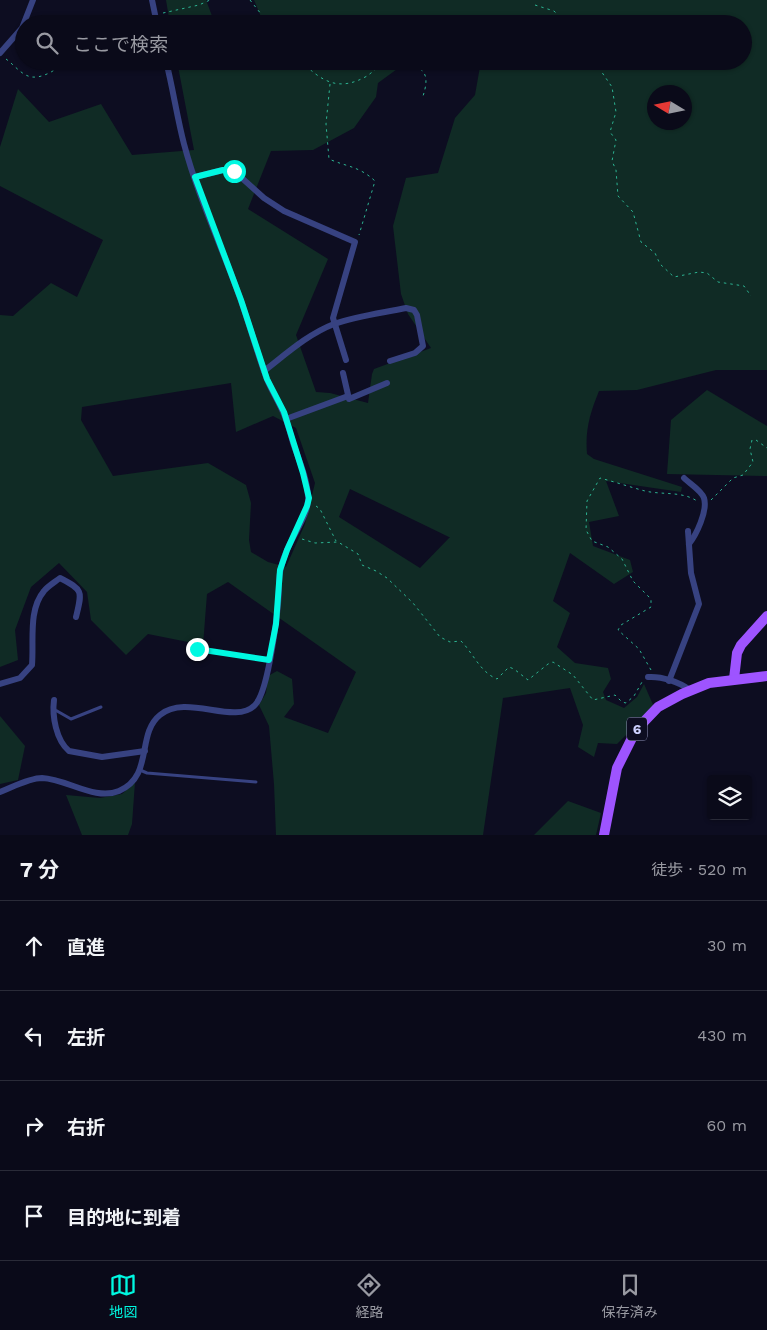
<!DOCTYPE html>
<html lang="ja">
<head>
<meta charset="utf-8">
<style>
	:root { --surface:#0a0a19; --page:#181826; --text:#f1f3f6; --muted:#999aa2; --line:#2a2b38; --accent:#00f8e1 }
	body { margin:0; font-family:"Work Sans","Noto Sans JP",sans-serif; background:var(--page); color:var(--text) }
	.controls { position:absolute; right:15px; bottom:15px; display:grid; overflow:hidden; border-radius:5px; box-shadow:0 1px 4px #0004 }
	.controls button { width:45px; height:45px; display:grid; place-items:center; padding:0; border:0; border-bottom:1px solid var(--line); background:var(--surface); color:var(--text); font:25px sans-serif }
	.compass { position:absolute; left:647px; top:85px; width:45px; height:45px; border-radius:50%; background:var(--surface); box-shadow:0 1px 4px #0004; rotate:280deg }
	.stop { position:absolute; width:15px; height:15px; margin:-11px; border:4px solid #00f8e1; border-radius:50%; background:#fff }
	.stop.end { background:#00f8e1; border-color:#fff; box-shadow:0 1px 5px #0008 }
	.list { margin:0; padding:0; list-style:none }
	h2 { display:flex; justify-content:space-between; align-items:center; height:65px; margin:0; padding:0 20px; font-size:21px }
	h2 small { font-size:16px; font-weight:400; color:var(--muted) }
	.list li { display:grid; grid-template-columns:32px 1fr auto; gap:15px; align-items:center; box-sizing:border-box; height:90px; padding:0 20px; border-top:1px solid var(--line) }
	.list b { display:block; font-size:19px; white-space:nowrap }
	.list em { font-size:16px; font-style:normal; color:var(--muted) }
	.icon { flex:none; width:28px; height:28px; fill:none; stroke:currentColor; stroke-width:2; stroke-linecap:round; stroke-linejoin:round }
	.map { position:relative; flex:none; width:767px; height:835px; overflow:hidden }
	.search { position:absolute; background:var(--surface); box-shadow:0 1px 4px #0004; left:15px; right:15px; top:15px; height:55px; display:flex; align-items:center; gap:12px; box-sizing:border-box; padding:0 18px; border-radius:28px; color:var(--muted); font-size:19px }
	.sheet { height:425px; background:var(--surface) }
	nav { display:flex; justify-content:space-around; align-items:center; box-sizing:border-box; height:70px; border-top:1px solid var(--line); background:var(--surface); font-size:14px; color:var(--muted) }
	nav a { display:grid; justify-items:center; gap:2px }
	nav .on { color:var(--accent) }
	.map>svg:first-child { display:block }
	.green { fill:#102b25; fill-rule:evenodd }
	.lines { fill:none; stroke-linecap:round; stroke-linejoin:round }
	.path { stroke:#2cb492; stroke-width:1; stroke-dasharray:2.5 4; stroke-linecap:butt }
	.service { stroke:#374281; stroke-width:3 }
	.minor { stroke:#374281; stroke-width:6 }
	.primary { stroke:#9e54ff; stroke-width:10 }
	.route { stroke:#00f8e1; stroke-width:6 }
	.labels { text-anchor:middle; stroke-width:4; stroke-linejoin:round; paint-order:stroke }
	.shield { fill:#0d0d21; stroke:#9396bc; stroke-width:1 }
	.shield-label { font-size:14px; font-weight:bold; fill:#cdd1ff }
</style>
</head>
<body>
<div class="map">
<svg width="767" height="835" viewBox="0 0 767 835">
	<rect width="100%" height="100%" fill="#0d0d21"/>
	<!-- green -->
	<g class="green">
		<path d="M166,0H206L215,24H170Z"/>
		<path d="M254,0H767V370H716L637,390L599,391C590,413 585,430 587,454L594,459L682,487L681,492L606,481L619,516L589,522L593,546L630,560L633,572L614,584L570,553L553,601L570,613L557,647L575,663L608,668L611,679L603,692L606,700L624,708L637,697L644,684L654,707L617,744L598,743L594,757L578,747L583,725L570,688L503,698L483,835H276L274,784L269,726L259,705L266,693L268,676L277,671L292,679L294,704L284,717L328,733L356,672L228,582L207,594L203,645L148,634L126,655L91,620L87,592L59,563L31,587L15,630L18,660L0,667V315L13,316L51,283L77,297L103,240L0,186V147L18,89L49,122L101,104L132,155L194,150L177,61H408L378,83L376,97L354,128L313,150L271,151L248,209L328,259L296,335L316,392L330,393L368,403L372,374L374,369L431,348L408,314L401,294L393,226L406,178L438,173L455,118L475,95L481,61H743V24H264ZM654,92H684V122H654ZM231,383L236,432L273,416L296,428L315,483L305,524L286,567L268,562L251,552L249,540L251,503L246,485L208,463L113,476L81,420L82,407ZM350,489L449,537H450L420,568L339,517Z"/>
		<path d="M707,390L767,426V476L667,474L671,420Z"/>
		<path d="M0,716L25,746L18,780L0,784Z"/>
		<path d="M135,782L132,824L128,835H82L66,795L100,798L122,794Z"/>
		<path d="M568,801L601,813L596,835H534Z"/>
	</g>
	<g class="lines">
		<!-- path -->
		<g class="path">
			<path d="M250,0L269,24"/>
			<path d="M535,5L554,11L560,17L575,24"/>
			<path d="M163,13L199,5L210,0"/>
			<path d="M6,59C13,64 20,73 28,76C41,81 58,68 68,61"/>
			<path d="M301,61C322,82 339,92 367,76C374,71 381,64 390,61"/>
			<path d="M396,61C423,66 432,71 422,99"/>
			<path d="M604,61L601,71L612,87L616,112L610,132L616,140L612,161L616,170L618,196L633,212L641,242L655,253L660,264L674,277L699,272L707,273L718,282L744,286L751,296"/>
			<path d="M330,84L326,124L329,159C347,167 359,166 375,181L359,235"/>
			<path d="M711,500L733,478L743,475L753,462L750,449L752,440H756L767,448"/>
			<path d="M316,506L320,509L336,541"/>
			<path d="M302,539L315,543L338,542L358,554L362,565L376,571L387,578L413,603L440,637L450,642L461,641C473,653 480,672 497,679L509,667L514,669L528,680L548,664L553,662L573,675L593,700L615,695L622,702L626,703L634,696L642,682"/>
			<path d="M651,670L639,649L618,630L621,625L651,607V599L633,581L622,559L608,547L592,541L586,530L587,501L600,478C615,482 630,487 645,491C662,495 682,491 697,501"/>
		</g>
		<!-- service -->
		<g class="service">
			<path d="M197,649L269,660"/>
			<path d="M53,710L57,711L71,719L101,707"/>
			<path d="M140,770L147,773L256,782"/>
		</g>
		<!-- minor -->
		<g class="minor">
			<path d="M152,0L157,24"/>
			<path d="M0,53L22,28L33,0"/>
			<path d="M195,177L223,170L234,171L264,198L284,211L355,242L333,318L346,360"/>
			<path d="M264,371C286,354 308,334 334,324C357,316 382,313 406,308L414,310L417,315L423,346L415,353L390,361"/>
			<path d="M343,373L349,399L387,383"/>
			<path d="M286,419L348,396"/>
			<path d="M684,478C690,484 701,490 704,498C708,511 696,535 689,544"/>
			<path d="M648,677C662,676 679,682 690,690"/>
			<path d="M669,681L699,604L691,573L688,531"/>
			<path d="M0,684L20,678L32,665C34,641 28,610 44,591C48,586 55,582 60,578C84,590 82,592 76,617"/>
			<path d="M54,700C52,716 56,740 69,751L102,757L145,751"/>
			<path d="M0,792C13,787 29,778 42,778C67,779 95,801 119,791C154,776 136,734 160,715C187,693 234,726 255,705C269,691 279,606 279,584C279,573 282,561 287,550C293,535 310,513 308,496C307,478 299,460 293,443C290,432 287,420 282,410C277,398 269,387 265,374C256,349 249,323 240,298C222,247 198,197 184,144C177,117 173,89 166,61"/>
		</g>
		<!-- primary -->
		<g class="primary">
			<path d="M734,679L737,653L741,645L767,616"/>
			<path d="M604,835L617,768L636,730L658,707L682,694L709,683L767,676"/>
		</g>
	</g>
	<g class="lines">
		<!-- route -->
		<path class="route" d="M197,649L269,660L276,624L280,570L287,550L307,506L309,498L303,473L284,412L267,379L241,300L195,177L223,170L234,171"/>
	</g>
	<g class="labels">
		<!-- shield labels -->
		<rect class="shield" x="627" y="717.5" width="20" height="23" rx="4"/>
		<g class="shield-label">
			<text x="637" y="734">6</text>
		</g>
	</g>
</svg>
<div class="controls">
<button><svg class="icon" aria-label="layers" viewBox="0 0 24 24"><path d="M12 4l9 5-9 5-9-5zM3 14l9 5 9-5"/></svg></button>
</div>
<svg class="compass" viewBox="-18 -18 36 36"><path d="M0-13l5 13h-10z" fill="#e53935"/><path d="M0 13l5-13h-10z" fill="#999aa2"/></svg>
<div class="stop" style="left:234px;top:171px"></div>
<div class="stop end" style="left:197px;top:649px"></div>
<div class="search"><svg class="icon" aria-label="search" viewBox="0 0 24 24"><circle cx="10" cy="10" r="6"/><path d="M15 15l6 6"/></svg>ここで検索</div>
</div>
<section class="sheet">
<h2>7 分<small>徒歩 · 520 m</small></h2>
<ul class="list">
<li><svg class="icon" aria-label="ahead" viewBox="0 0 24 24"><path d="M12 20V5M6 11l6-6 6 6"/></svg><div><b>直進</b></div><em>30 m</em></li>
<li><svg class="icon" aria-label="left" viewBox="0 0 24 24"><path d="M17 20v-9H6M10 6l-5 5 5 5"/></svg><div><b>左折</b></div><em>430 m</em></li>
<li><svg class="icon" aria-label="right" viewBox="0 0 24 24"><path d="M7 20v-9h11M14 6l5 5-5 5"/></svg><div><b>右折</b></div><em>60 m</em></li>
<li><svg class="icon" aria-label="arrive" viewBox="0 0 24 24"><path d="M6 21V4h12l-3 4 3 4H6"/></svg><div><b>目的地に到着</b></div></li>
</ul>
</section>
<nav>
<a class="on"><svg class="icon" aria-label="map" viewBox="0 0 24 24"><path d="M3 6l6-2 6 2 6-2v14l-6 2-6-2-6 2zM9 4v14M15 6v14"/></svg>地図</a>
<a><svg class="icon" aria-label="directions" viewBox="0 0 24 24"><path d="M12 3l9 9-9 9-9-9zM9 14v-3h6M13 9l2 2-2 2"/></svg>経路</a>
<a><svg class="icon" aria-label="saved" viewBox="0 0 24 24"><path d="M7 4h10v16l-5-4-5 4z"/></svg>保存済み</a>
</nav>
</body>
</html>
